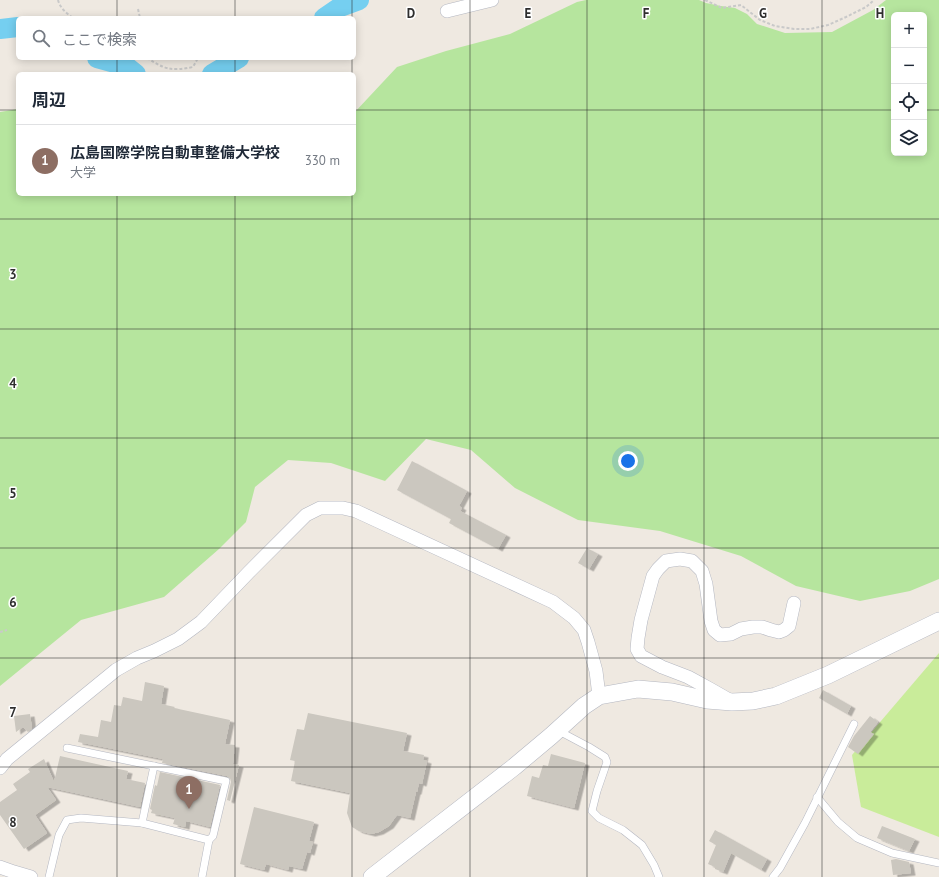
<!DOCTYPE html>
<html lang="ja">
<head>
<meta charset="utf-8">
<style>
	:root { --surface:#fff; --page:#f6f6f7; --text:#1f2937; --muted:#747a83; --line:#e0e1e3; --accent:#4264fb }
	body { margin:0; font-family:"PT Sans","Noto Sans JP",sans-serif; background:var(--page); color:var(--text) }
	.controls { position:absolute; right:12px; top:12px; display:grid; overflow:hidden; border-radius:6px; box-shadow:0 2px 10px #0003 }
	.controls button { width:36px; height:36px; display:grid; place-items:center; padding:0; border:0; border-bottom:1px solid var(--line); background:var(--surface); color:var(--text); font:20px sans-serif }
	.you { position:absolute; left:628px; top:461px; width:14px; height:14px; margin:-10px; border:3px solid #fff; border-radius:50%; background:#1a73e8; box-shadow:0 0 0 6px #1a73e833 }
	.badge { display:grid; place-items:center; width:26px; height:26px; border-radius:50%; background:var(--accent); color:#fff; font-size:13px; font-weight:700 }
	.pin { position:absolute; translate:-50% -33px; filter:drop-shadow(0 1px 2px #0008) }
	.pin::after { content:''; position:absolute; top:21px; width:14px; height:12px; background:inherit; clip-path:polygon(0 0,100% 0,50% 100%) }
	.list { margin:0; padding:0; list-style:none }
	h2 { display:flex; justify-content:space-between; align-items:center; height:52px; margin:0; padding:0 16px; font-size:17px }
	h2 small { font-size:13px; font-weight:400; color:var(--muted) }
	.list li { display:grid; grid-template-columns:26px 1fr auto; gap:12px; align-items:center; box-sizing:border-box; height:72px; padding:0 16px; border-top:1px solid var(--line) }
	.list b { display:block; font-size:15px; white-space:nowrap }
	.list p { margin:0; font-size:13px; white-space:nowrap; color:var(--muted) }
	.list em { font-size:13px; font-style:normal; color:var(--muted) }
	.icon { flex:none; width:22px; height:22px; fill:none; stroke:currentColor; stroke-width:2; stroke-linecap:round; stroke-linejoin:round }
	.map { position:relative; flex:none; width:939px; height:877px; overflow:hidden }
	.search { position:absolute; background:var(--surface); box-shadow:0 2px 10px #0003; left:16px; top:16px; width:340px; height:44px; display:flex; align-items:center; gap:10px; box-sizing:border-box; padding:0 14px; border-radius:6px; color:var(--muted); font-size:15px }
	.panel { position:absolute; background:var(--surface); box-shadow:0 2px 10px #0003; left:16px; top:72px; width:340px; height:124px; border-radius:6px }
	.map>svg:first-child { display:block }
	.green { fill:#b6e59e; fill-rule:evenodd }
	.pitch { fill:#c9ec9a }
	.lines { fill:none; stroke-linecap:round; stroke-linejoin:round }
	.river { stroke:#75cff0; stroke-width:20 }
	.building { fill:#cbc7bf; filter:url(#shadow) }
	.service-casing { stroke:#b4b7c1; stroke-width:8 }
	.minor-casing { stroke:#b4b7c1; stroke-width:14 }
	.tertiary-casing { stroke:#b4b7c1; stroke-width:18 }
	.path { stroke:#c9c9c9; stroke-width:2; stroke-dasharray:3 2; stroke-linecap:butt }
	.service { stroke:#fff; stroke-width:7 }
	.minor { stroke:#fff; stroke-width:13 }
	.tertiary { stroke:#fff; stroke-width:17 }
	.grid { fill:none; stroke:#2e2e2e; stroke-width:1; stroke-opacity:0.55 }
	.grid-label { font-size:13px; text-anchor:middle; font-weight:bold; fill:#2e2e2e; stroke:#fff; stroke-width:3; stroke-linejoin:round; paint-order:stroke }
</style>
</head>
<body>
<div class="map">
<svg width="939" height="877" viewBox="0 0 939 877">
	<defs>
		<filter id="shadow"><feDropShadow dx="4.5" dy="2.5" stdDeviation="0" flood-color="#0004"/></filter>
	</defs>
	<rect width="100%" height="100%" fill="#efe9e1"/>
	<!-- green -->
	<path class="green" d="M586,0H699L706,3L721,6L735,8L747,14L757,24L785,33L832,32L873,10L886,0H939V579L910,591L860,601L796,586L741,556L660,531L578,520L515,488L471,450L426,439L385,481L331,463L288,460L255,487L246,522L219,549L164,597L81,620L0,686V112L18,109V194H354V113L397,67L446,51L510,34L577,2ZM894,15H924V153H894Z"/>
	<!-- pitch -->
	<path class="pitch" d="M939,653V837L861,807L852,755Z"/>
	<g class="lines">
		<!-- river -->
		<g class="river">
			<path d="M324,18L340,7L359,0"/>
			<path d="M0,29L18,27"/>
			<path d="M97,58L126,66L136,74"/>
			<path d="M212,74L239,58"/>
		</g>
	</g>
	<!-- building -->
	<g class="building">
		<path d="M412,461L467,491L459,506L462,508L460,511L506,535L498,549L449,523L451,519L397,490Z"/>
		<path d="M587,548L598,554L589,569L578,563Z"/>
		<path d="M145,682L164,686L161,704L175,707L174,708L230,720L225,744L235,745L233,764L239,765L230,801L227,800L231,782L230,778L227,776L162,763L163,759L78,742L80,734L98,737L101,720L111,722L114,705L121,706L123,697L142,701Z"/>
		<path d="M823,690L851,706L847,714L819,698Z"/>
		<path d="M308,713L407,733L403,751L424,755L423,760L427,761L422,784L419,783L417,792H416L410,818L397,815L389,826L379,832L371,834L359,831L352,827L347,813L350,793L291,781L295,761L290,760L297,729L304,730Z"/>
		<path d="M30,714L32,729L28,732L23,727L16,732L14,716Z"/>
		<path d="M870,716L878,722L870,732L874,734L858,754L848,747L854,736Z"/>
		<path d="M551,754L585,763L574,808L527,796L532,776L539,778L543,765L548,766Z"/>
		<path d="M60,756L128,771L126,779L145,783L140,807L47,787L56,800L35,815L47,833L24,849L0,815V802L17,790L13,784L30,772L28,769L44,759L54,782Z"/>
		<path d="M160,772L220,785L210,827L186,821L185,827L173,824L175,818L151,813L152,810L150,809L155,785L157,786Z"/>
		<path d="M254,807L314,822L309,841L313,842L310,853L307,852L302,869L289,866L288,870L266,864L264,870L240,864Z"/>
		<path d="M882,826L915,839L909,851L877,838Z"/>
		<path d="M715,830L767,859L761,870L731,853L723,872L715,869V867L708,864L716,845L709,841Z"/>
		<path d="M896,859L909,862L911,873L893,875L891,860Z"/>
	</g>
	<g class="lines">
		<!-- service casing -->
		<g class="service-casing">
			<g id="service">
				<path d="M557,730L589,747L605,757L607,762L597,791L592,811L599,818L623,830L642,845L654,865L659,877"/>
				<path d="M817,797L838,822L857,838L892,853L939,863"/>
				<path d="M142,823L154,766"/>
				<path d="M49,877L59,835L67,820L81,818L142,823L209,840L213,836L226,781L67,748"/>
				<path d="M202,877L209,840"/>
				<path d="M773,877L780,868L805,823L854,724"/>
			</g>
		</g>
		<!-- minor casing -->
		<g class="minor-casing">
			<g id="minor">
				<path d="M447,11L492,0"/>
				<path d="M731,701L710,689L688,677L662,667L641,656L637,649L638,638L641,620L653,576L658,569L666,561L680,559L692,561L702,571L706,584L711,621L714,630L720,635L731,634L741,629L753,627H762L771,630L779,632L784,630L789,626L794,603"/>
				<path d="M0,768L7,759L116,670L137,658L154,651L178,639L201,622L249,572L306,515L320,508H343L356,511L553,602L574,618L584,630L588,642L596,671L599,696"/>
				<path d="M0,867L14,872L31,877"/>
			</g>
		</g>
		<!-- tertiary casing -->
		<g class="tertiary-casing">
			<path id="tertiary" d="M372,877L514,767L551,736L584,706L599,696L638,689L672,692L707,700L732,702L753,701L776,696L828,675L939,621"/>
		</g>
		<!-- path -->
		<g class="path">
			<path d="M58,0C60,8 67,14 73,18"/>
			<path d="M705,0L722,8L741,5L760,20L775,26L794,29H810L828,25L846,17L866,7L874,0"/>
			<path d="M138,9L140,18"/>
			<path d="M147,58C166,70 171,71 193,67L198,58"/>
			<path d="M0,632L7,630"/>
		</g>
		<!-- service -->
		<use href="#service" class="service"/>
		<!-- minor -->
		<use href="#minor" class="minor"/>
		<!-- tertiary -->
		<use href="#tertiary" class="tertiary"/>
	</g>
	<!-- grid -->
	<path class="grid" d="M117,0V18M235,0V18M352,0V18M470,0V877M587,0V877M704,0V877M822,0V877M117,58V74M235,58V74M352,58V74M0,110H18M354,110H894M924,110H939M117,194V877M235,194V877M352,194V877M0,219H939M0,329H939M0,438H939M0,548H939M0,658H939M0,767H939"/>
	<g class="grid-label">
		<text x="411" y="18">D</text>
		<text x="528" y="18">E</text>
		<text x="646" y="18">F</text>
		<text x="763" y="18">G</text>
		<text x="880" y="18">H</text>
		<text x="13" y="279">3</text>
		<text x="13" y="388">4</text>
		<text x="13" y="498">5</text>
		<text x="13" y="607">6</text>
		<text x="13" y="717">7</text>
		<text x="13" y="827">8</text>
	</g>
</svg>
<div class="controls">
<button>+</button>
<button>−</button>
<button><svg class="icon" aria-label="locate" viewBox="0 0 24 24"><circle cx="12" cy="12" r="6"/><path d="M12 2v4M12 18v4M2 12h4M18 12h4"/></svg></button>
<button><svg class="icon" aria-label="layers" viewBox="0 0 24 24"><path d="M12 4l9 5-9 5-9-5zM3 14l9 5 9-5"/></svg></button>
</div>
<div class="you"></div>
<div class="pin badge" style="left:189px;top:809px;background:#8d6e63">1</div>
<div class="search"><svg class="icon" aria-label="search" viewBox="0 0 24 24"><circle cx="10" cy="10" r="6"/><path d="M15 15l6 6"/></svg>ここで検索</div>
<section class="panel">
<h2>周辺<small></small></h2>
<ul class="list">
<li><span class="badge" style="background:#8d6e63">1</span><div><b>広島国際学院自動車整備大学校</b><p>大学</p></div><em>330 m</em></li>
</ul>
</section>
</div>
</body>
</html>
